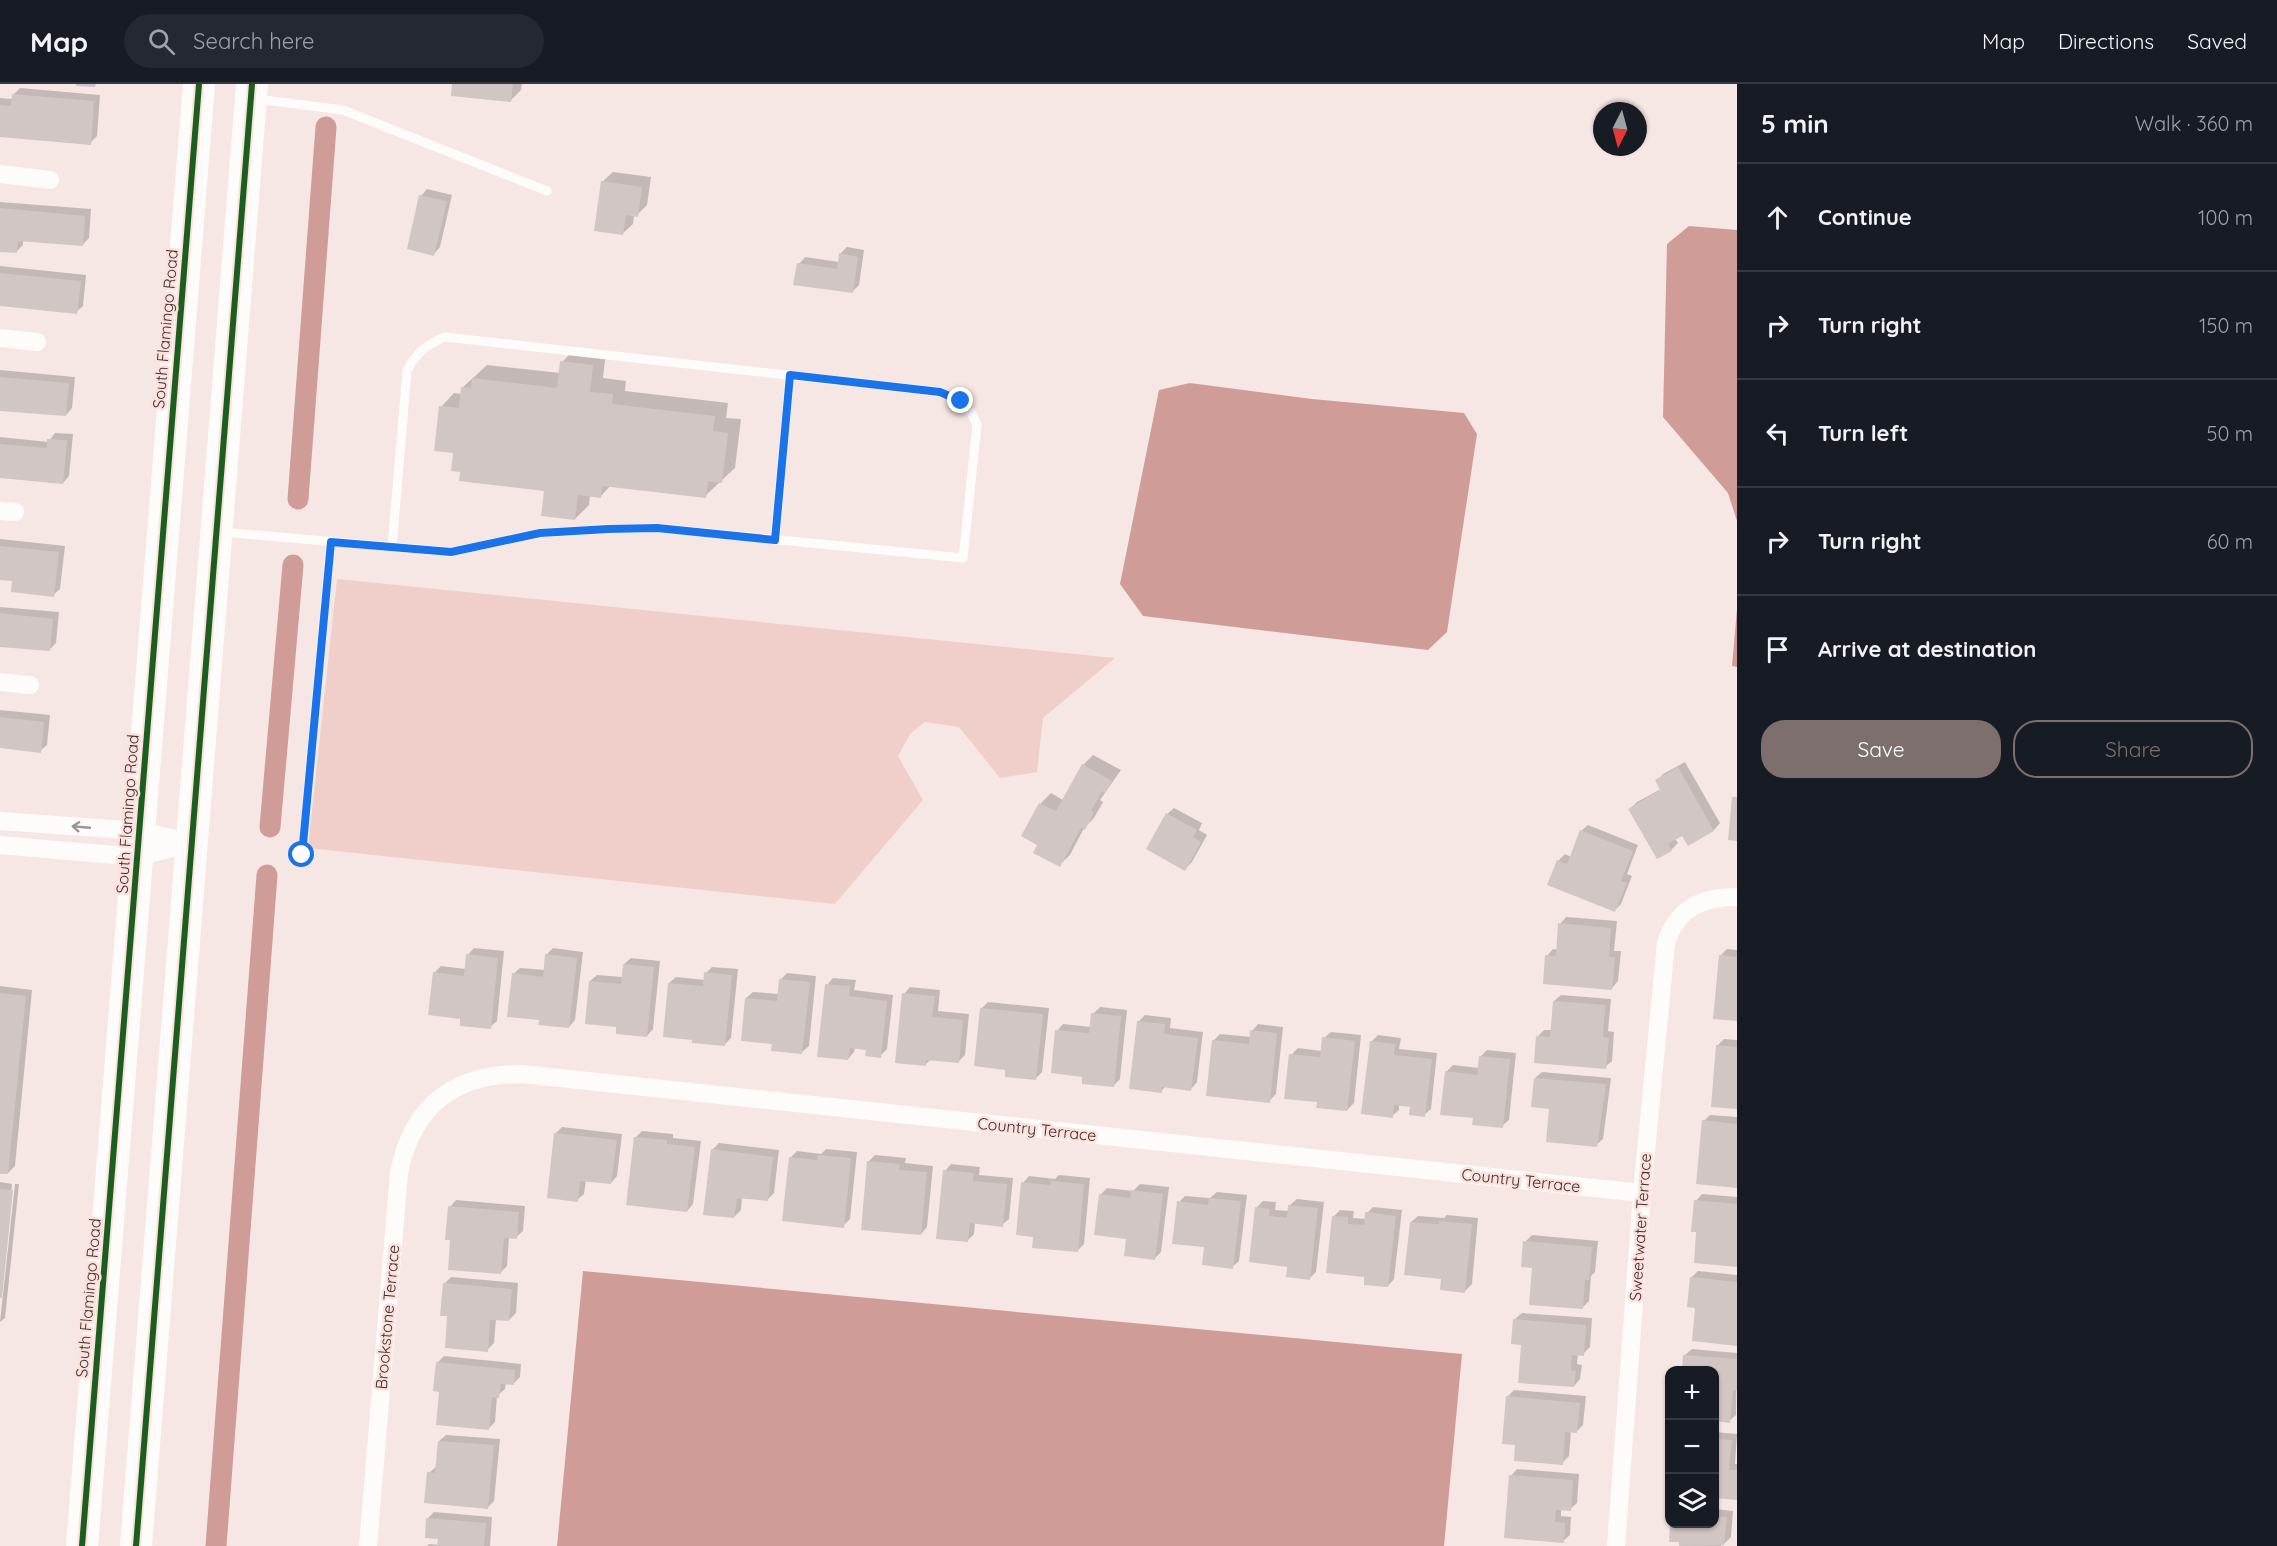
<!DOCTYPE html>
<html lang="en">
<head>
<meta charset="utf-8">
<style>
	:root { --surface:#171b24; --page:#242831; --text:#f1f3f6; --muted:#9ea1a6; --line:#363941; --accent:#7c6f6e }
	body { margin:0; font-family:Quicksand,sans-serif; background:var(--page); color:var(--text) }
	.controls { position:absolute; right:18px; bottom:18px; display:grid; overflow:hidden; border-radius:12px; box-shadow:0 2px 4px #0004 }
	.controls button { width:54px; height:54px; display:grid; place-items:center; padding:0; border:0; border-bottom:2px solid var(--line); background:var(--surface); color:var(--text); font:30px sans-serif }
	.compass { position:absolute; left:1593px; top:18px; width:54px; height:54px; border-radius:50%; background:var(--surface); box-shadow:0 2px 4px #0004; rotate:186deg }
	.stop { position:absolute; width:18px; height:18px; margin:-14px; border:4px solid #1a73e8; border-radius:50%; background:#fff }
	.stop.end { background:#1a73e8; border-color:#fff; box-shadow:0 2px 6px #0008 }
	.list { margin:0; padding:0; list-style:none }
	h2 { display:flex; justify-content:space-between; align-items:center; height:78px; margin:0; padding:0 24px; font-size:26px }
	h2 small { font-size:20px; font-weight:400; color:var(--muted) }
	.list li { display:grid; grid-template-columns:39px 1fr auto; gap:18px; align-items:center; box-sizing:border-box; height:108px; padding:0 24px; border-top:2px solid var(--line) }
	.list b { display:block; font-size:22px; white-space:nowrap }
	.list em { font-size:20px; font-style:normal; color:var(--muted) }
	.actions { display:flex; gap:12px; padding:18px 24px }
	.actions a { flex:1; padding:14px 0; border:2px solid var(--accent); border-radius:24px; text-align:center; font-size:21px; color:var(--accent) }
	.actions .main { background:var(--accent); color:#fff }
	.icon { flex:none; width:33px; height:33px; fill:none; stroke:currentColor; stroke-width:2; stroke-linecap:round; stroke-linejoin:round }
	.map { position:relative; flex:none; width:1737px; height:1462px; overflow:hidden }
	header { display:flex; align-items:center; gap:36px; box-sizing:border-box; height:84px; padding:0 30px; background:var(--surface); border-bottom:2px solid var(--line) }
	header strong { font-size:28px }
	nav { display:flex; gap:33px; margin-inline-start:auto; font-size:21px }
	.search { width:420px; height:54px; background:var(--page); display:flex; align-items:center; gap:15px; box-sizing:border-box; padding:0 21px; border-radius:33px; color:var(--muted); font-size:22px }
	main { display:flex }
	aside { flex:1; background:var(--surface) }
	.map>svg:first-child { display:block }
	.green { fill:#f0cfcb }
	.water { fill:#d09c97 }
	.shadow { fill:#0003 }
	.lines { fill:none; stroke-linecap:round; stroke-linejoin:round }
	.canal { stroke:#d09c97; stroke-width:21 }
	.building { fill:#d2c6c4 }
	.lane { stroke:#fefbfb; stroke-width:9 }
	.street { stroke:#fefbfb; stroke-width:18 }
	.highway { stroke:#fefbfb; stroke-width:32 }
	.cycleway-casing { stroke:#fde1dd; stroke-width:10 }
	.cycleway { stroke:#1b5e20; stroke-width:6 }
	.oneway { stroke:#9c9594 }
	.route { stroke:#1a73e8; stroke-width:8 }
	.labels { text-anchor:middle; stroke-width:5; stroke-linejoin:round; paint-order:stroke }
	.street-label { font-size:16px; fill:#3a2f2e; stroke:#fde1dd }
</style>
</head>
<body>
<header>
<strong>Map</strong>
<div class="search"><svg class="icon" aria-label="search" viewBox="0 0 24 24"><circle cx="10" cy="10" r="6"/><path d="M15 15l6 6"/></svg>Search here</div>
<nav><a>Map</a><a>Directions</a><a>Saved</a></nav>
</header>
<main>
<div class="map">
<svg width="1737" height="1462" viewBox="0 0 1737 1462">
	<rect width="100%" height="100%" fill="#f6e7e4"/>
	<!-- green -->
	<path class="green" d="M337,495L1115,574L1043,634L1037,688L1000,694L959,643L925,638L910,650L898,672L923,716L835,820L308,764Z"/>
	<!-- water -->
	<g class="water">
		<path d="M1689,142L1737,146V437L1728,409L1663,333L1667,160Z"/>
		<path d="M1190,299L1312,315L1464,329L1477,350L1447,548L1428,566L1143,532L1120,500L1159,306Z"/>
		<path d="M1737,525V583L1732,582Z"/>
		<path d="M583,1187L1462,1270L1444,1462H557Z"/>
	</g>
	<!-- shadow -->
	<g class="shadow">
		<path d="M453,0H522L521,6L511,16Z"/>
		<path d="M20,4L100,11L97,52L90,59L0,52V14L13,15V11Z"/>
		<path d="M613,88L651,93L647,121L637,131H634L633,140L622,150L602,98Z"/>
		<path d="M427,105L452,111L440,163L434,170L421,112Z"/>
		<path d="M0,118L91,125L89,154L82,161L23,156V161L16,168L0,166Z"/>
		<path d="M847,163L864,166L859,201L852,208L799,180L805,173L839,178L840,170Z"/>
		<path d="M0,182L86,191L83,222L76,228L0,220Z"/>
		<path d="M576,264L606,267L603,294L626,297L625,307L728,319L726,334L741,335L735,384L705,412L611,401L600,413L590,411L589,421L575,435L546,406L462,386L441,323L454,309L462,310V304L487,281L560,289L562,278Z"/>
		<path d="M0,286L75,293L72,324L66,331L0,326Z"/>
		<path d="M55,349L73,350L69,392L63,399L0,393V353L48,358Z"/>
		<path d="M0,455L65,462L60,505L53,511L14,496L0,494Z"/>
		<path d="M0,523L59,528L56,559L49,566L0,561Z"/>
		<path d="M0,626L50,631L47,661L40,667L0,663Z"/>
		<path d="M1093,671L1121,686L1100,716L1103,718L1094,734L1084,744L1070,771L1059,781L1039,760L1023,751L1041,719L1051,709L1063,716L1083,681Z"/>
		<path d="M1685,678L1720,739L1714,746L1688,760L1683,750L1675,755L1678,759L1671,766L1658,773L1630,725L1637,718L1661,705L1657,697L1663,690Z"/>
		<path d="M1174,724L1202,739L1199,746L1207,751L1192,778L1185,785L1167,730Z"/>
		<path d="M1588,741L1638,761L1627,790L1632,792L1621,820L1615,826L1558,777L1565,770L1571,773L1581,747Z"/>
		<path d="M1566,833L1617,837L1614,867H1621L1618,897L1612,904L1547,872L1553,865L1558,866L1560,840Z"/>
		<path d="M474,864L504,867L497,937L490,943L462,934L434,889L441,882L466,885L468,871Z"/>
		<path d="M553,864L583,868L575,936L569,943L540,935L513,890L520,884L545,886L546,871Z"/>
		<path d="M1727,865L1737,866V936L1720,872Z"/>
		<path d="M631,874L660,877L653,945L647,952L618,941L590,897L597,891L623,893L624,880Z"/>
		<path d="M712,883L738,885L731,954L725,960L669,899L676,893L705,896L706,889Z"/>
		<path d="M787,889L816,892L809,962L802,968L773,958L746,914L753,908L779,910L780,896Z"/>
		<path d="M833,894L856,896L854,906L893,911L887,965L880,972L867,964L855,963L854,968L848,975L827,901Z"/>
		<path d="M0,902L32,906L15,1082L8,1089L0,1088Z"/>
		<path d="M910,903L940,906L938,927L969,930L965,971L958,978L931,975L925,981L904,910Z"/>
		<path d="M1561,911L1611,915L1608,947L1614,948L1612,977L1605,983L1538,952L1544,946H1552L1554,917Z"/>
		<path d="M988,918L1049,924L1042,988L1036,994L981,925Z"/>
		<path d="M1100,923L1127,926L1120,995L1113,1002L1084,991L1057,947L1063,940L1091,943L1093,930Z"/>
		<path d="M1145,931L1171,934L1170,944L1203,948L1197,998L1191,1005L1166,1002L1161,1007L1138,938Z"/>
		<path d="M1258,940L1283,943L1276,1010L1269,1017L1213,957L1220,950L1251,953L1252,947Z"/>
		<path d="M1331,948L1361,951L1354,1019L1347,1026L1318,1017L1291,971L1298,964L1322,967L1324,954Z"/>
		<path d="M1378,951L1401,954L1399,965L1437,969L1431,1025L1424,1031L1412,1022L1399,1020V1026L1392,1032L1371,958Z"/>
		<path d="M1724,955L1737,956V1023L1717,962Z"/>
		<path d="M1487,966L1516,969L1509,1036L1502,1042L1475,1033L1446,988L1453,981L1479,984L1481,972Z"/>
		<path d="M1542,988L1611,994L1603,1055L1596,1061L1551,1023L1535,994Z"/>
		<path d="M1710,1031L1737,1033V1103L1704,1037Z"/>
		<path d="M562,1043L622,1050L617,1092L611,1099L586,1096L584,1110L577,1116L556,1049Z"/>
		<path d="M642,1047L673,1050V1054L701,1057L693,1120L687,1127L636,1053Z"/>
		<path d="M719,1059L779,1066L774,1109L767,1116L742,1113L741,1126L734,1133L712,1066Z"/>
		<path d="M826,1065L857,1068L850,1135L843,1142L790,1074L797,1067L821,1070Z"/>
		<path d="M875,1071L906,1074L905,1079L933,1082L927,1143L921,1150L868,1078Z"/>
		<path d="M951,1080L980,1083L979,1091L1013,1094L1009,1135L1002,1141L975,1138L974,1150L967,1157L945,1087Z"/>
		<path d="M1059,1091L1090,1094L1084,1160L1077,1167L1035,1151L1023,1099L1029,1092L1055,1095Z"/>
		<path d="M0,1098L12,1100L0,1214Z"/>
		<path d="M15,1100H19L5,1234L0,1238Z"/>
		<path d="M1140,1100L1169,1103L1161,1168L1154,1175L1128,1154L1100,1111L1107,1104L1133,1107Z"/>
		<path d="M1217,1108L1247,1111L1239,1177L1232,1183L1205,1162L1179,1118L1185,1112L1210,1114Z"/>
		<path d="M1702,1110L1737,1113V1181L1698,1147L1696,1117Z"/>
		<path d="M1297,1115L1324,1118L1316,1188L1310,1194L1289,1182L1256,1124L1263,1117L1276,1118L1275,1126L1289,1127L1290,1121Z"/>
		<path d="M456,1116L525,1122L523,1147L516,1153H509L507,1182L501,1188L452,1155L450,1123Z"/>
		<path d="M1373,1123L1402,1126L1394,1195L1388,1202L1366,1191L1334,1132L1340,1126L1354,1127L1353,1134L1366,1135L1367,1129Z"/>
		<path d="M1447,1131L1478,1134L1472,1200L1465,1207L1442,1194L1411,1138L1418,1132L1444,1134Z"/>
		<path d="M1532,1151L1598,1157L1595,1188L1591,1192L1589,1217L1582,1224L1534,1183L1525,1158Z"/>
		<path d="M1698,1187L1737,1191V1260L1697,1223L1691,1194Z"/>
		<path d="M451,1193L518,1199L516,1229L509,1236L496,1235L494,1259L487,1266L449,1231L444,1200Z"/>
		<path d="M1522,1229L1592,1234L1590,1263L1583,1270H1578L1577,1280L1582,1281L1580,1295L1574,1302L1522,1259L1515,1235Z"/>
		<path d="M1692,1265L1737,1269L1736,1331L1729,1337L1714,1286H1683L1685,1271Z"/>
		<path d="M444,1272L521,1280L520,1293L513,1300L506,1299L505,1305L497,1312L495,1338L488,1345L441,1307L437,1279Z"/>
		<path d="M1514,1306L1586,1312L1583,1341L1577,1347H1571L1569,1372L1562,1379L1517,1359L1507,1313Z"/>
		<path d="M1714,1348L1737,1350L1735,1380H1737V1414L1714,1412Z"/>
		<path d="M446,1351L500,1355L494,1417L488,1423L429,1389L437,1382L439,1357Z"/>
		<path d="M1517,1385L1579,1390L1577,1419L1570,1425H1561V1432L1571,1433L1570,1451L1563,1457L1511,1392Z"/>
		<path d="M1714,1425L1733,1427L1731,1453L1724,1460L1721,1459V1462H1680L1681,1457L1670,1456L1672,1440H1714Z"/>
		<path d="M434,1428L492,1433L490,1462H427L429,1460L439,1461V1453L428,1434Z"/>
	</g>
	<g class="lines">
		<!-- canal -->
		<g class="canal">
			<path d="M298,415L326,43"/>
			<path d="M270,743L293,481"/>
			<path d="M216,1462L267,791"/>
		</g>
	</g>
	<!-- building -->
	<g class="building">
		<path d="M76,0H96L95,3L76,2Z"/>
		<path d="M452,0H513L511,18L451,12Z"/>
		<path d="M12,10L94,17L91,61L0,53V21L11,22Z"/>
		<path d="M601,97L642,103L638,133L626,131L623,151L594,147Z"/>
		<path d="M419,111L447,117L434,172L407,165Z"/>
		<path d="M0,124L85,132L83,162L18,157L17,169L0,168Z"/>
		<path d="M839,169L858,173L853,209L793,201L797,179L837,185Z"/>
		<path d="M0,189L81,197L77,230L0,222Z"/>
		<path d="M560,277L593,281L590,308L613,310L612,320L715,332L713,347L728,349L722,399L708,397L706,414L602,402L601,414L578,411L575,436L541,432L544,407L459,397L460,388L451,387L453,369L434,367L439,322L459,324L461,303L471,304L472,294L557,304Z"/>
		<path d="M0,293L69,299L66,332L0,327Z"/>
		<path d="M47,355L67,356L63,400L0,394V360L47,364Z"/>
		<path d="M0,462L59,468L54,513L11,508L12,497L0,496Z"/>
		<path d="M0,529L53,535L50,567L0,563Z"/>
		<path d="M0,633L44,638L41,669L0,664Z"/>
		<path d="M1082,680L1112,697L1105,709L1102,707L1091,727L1094,728L1085,746L1081,744L1060,783L1033,769L1037,761L1021,752L1039,719L1056,727Z"/>
		<path d="M1678,683L1714,747L1688,762L1682,752L1668,760L1672,767L1657,775L1628,725L1660,706L1655,696Z"/>
		<path d="M1732,713H1737V757L1728,756Z"/>
		<path d="M1166,729L1197,746L1193,753L1201,758L1185,787L1146,765Z"/>
		<path d="M1580,746L1633,767L1621,797L1627,799L1615,828L1547,801L1557,776L1567,780Z"/>
		<path d="M1558,839L1611,844L1609,873H1615L1612,906L1543,900L1545,871L1556,872Z"/>
		<path d="M466,870L498,874L491,945L460,942V935L428,931L433,888L464,892Z"/>
		<path d="M545,870L577,874L569,944L538,941L539,936L507,933L512,889L543,893Z"/>
		<path d="M1719,871L1737,873V937L1713,935Z"/>
		<path d="M623,880L654,883L647,953L616,950V943L585,940L589,897L621,900Z"/>
		<path d="M704,888L732,891L725,962L692,959V956L663,953L668,899L703,902Z"/>
		<path d="M779,895L810,898L802,970L771,967L772,960L741,957L745,914L777,917Z"/>
		<path d="M825,900L850,902L849,912L887,917L881,974L865,972L866,966L850,964L848,976L817,973Z"/>
		<path d="M0,909L26,912L8,1090H0Z"/>
		<path d="M902,909L935,912L932,933L963,936L959,979L926,976V982L895,979Z"/>
		<path d="M1553,917L1605,921L1603,953L1609,954L1606,985L1534,979L1536,952L1550,953Z"/>
		<path d="M980,924L1043,930L1036,996L1005,993V986L974,982Z"/>
		<path d="M1091,929L1121,932L1114,1003L1082,1000V993L1051,989L1055,946L1089,949Z"/>
		<path d="M1137,937L1165,940L1164,950L1198,954L1191,1007L1162,1003V1009L1129,1005Z"/>
		<path d="M1250,946L1277,949L1270,1019L1206,1012L1212,956L1249,960Z"/>
		<path d="M1322,953L1355,957L1347,1027L1316,1024L1317,1018L1284,1015L1289,970L1320,973Z"/>
		<path d="M1370,957L1395,960L1394,971L1432,975L1425,1033L1409,1031L1410,1023L1394,1021L1393,1034L1361,1030Z"/>
		<path d="M1716,961L1737,963V1025L1711,1023Z"/>
		<path d="M1479,972L1510,975L1503,1044L1472,1041L1473,1034L1440,1031L1445,987L1477,991Z"/>
		<path d="M1534,994L1606,1000L1597,1063L1546,1058L1549,1025L1531,1023Z"/>
		<path d="M1702,1036L1737,1040V1104L1696,1100Z"/>
		<path d="M554,1049L617,1056L611,1100L580,1097L578,1118L547,1114Z"/>
		<path d="M634,1053L667,1056V1060L695,1063L687,1128L626,1121Z"/>
		<path d="M711,1065L773,1073L768,1117L737,1114L734,1134L703,1131Z"/>
		<path d="M818,1071L851,1074L844,1144L782,1137L789,1073L817,1076Z"/>
		<path d="M867,1077L900,1080L899,1086L927,1088L921,1151L861,1146Z"/>
		<path d="M943,1086L974,1089L973,1097L1007,1100L1003,1143L970,1139L968,1158L936,1155Z"/>
		<path d="M1051,1097L1084,1100L1078,1168L1032,1164L1033,1153L1016,1151L1021,1098L1050,1101Z"/>
		<path d="M0,1105L13,1106L2,1214H0Z"/>
		<path d="M1131,1106L1163,1110L1155,1176L1124,1172L1126,1155L1094,1151L1099,1110L1130,1114Z"/>
		<path d="M1209,1114L1241,1117L1233,1185L1202,1181L1204,1163L1172,1160L1177,1117L1208,1121Z"/>
		<path d="M1694,1116L1737,1120V1183L1694,1179L1696,1148H1691Z"/>
		<path d="M1288,1121L1318,1124L1310,1196L1286,1193L1287,1183L1249,1178L1255,1123L1270,1125L1269,1132L1287,1134Z"/>
		<path d="M448,1122L519,1128L517,1155L504,1154L501,1190L448,1186L450,1156H445Z"/>
		<path d="M1365,1128L1396,1132L1388,1203L1364,1201V1193L1326,1189L1332,1132L1348,1133V1140L1364,1141Z"/>
		<path d="M1439,1137L1472,1140L1465,1209L1440,1206L1441,1195L1404,1191L1410,1138L1439,1140Z"/>
		<path d="M1523,1157L1592,1163L1589,1196H1585L1583,1225L1529,1221L1532,1184L1521,1183Z"/>
		<path d="M1690,1193L1737,1198V1262L1692,1257L1695,1224L1687,1223Z"/>
		<path d="M443,1199L512,1205L509,1237L490,1236L488,1268L445,1264L447,1232H440Z"/>
		<path d="M1513,1235L1586,1241L1584,1272L1572,1271L1571,1286L1576,1287L1574,1303L1518,1299L1521,1261L1511,1260Z"/>
		<path d="M1683,1271L1737,1275V1306H1733L1730,1339L1714,1337V1286H1682Z"/>
		<path d="M436,1278L515,1286L514,1301L501,1300L499,1314L492,1313L489,1346L436,1341L439,1308L433,1307Z"/>
		<path d="M1506,1312L1580,1319L1577,1349L1565,1348L1563,1381L1514,1377L1515,1361L1502,1360Z"/>
		<path d="M1714,1355L1732,1356L1729,1386H1737V1416L1714,1414Z"/>
		<path d="M438,1357L494,1361L488,1425L424,1419L427,1388L435,1389Z"/>
		<path d="M1509,1391L1573,1396L1571,1427L1556,1426L1555,1438L1565,1439L1564,1459L1504,1454Z"/>
		<path d="M1714,1432L1727,1433L1724,1461L1679,1462V1458H1669L1670,1440H1714Z"/>
		<path d="M426,1434L486,1439L484,1462H437L438,1455L425,1454Z"/>
	</g>
	<g class="lines">
		<!-- lane -->
		<g class="lane">
			<path d="M256,15L343,26L547,107"/>
			<path d="M222,448L451,468L540,449L608,445L657,444L963,474L977,341C968,318 961,317 940,308L445,253C426,261 416,269 407,287L392,463"/>
			<path d="M775,456L790,291"/>
			<path d="M302,771L331,458"/>
		</g>
		<!-- street -->
		<g class="street">
			<path d="M0,90L50,96"/>
			<path d="M0,254L37,258"/>
			<path d="M0,427L15,428"/>
			<path d="M0,598L30,601"/>
			<path d="M0,737L139,747L189,758"/>
			<path d="M0,761L137,773L192,759"/>
			<path d="M368,1462L399,1089C412,1022 454,990 522,990L1642,1109"/>
			<path d="M1616,1462L1642,1109L1666,859C1677,824 1702,813 1737,813"/>
		</g>
		<!-- highway -->
		<g class="highway">
			<path d="M82,1462L199,0"/>
			<path d="M136,1462L252,0"/>
		</g>
		<!-- cycleway casing -->
		<g class="cycleway-casing">
			<g id="cycleway">
				<path d="M82,1462L199,0"/>
				<path d="M136,1462L252,0"/>
			</g>
		</g>
		<!-- cycleway -->
		<use href="#cycleway" class="cycleway"/>
	</g>
	<!-- one-way arrows -->
	<defs><path id="oneway-shaft" d="M-6 0H5M1.5-3L5.5 0L1.5 3" fill="none" stroke-width="1.6" stroke-linecap="round" stroke-linejoin="round" transform="scale(1.5)"/></defs>
	<use class="oneway" href="#oneway-shaft" transform="translate(81 743) rotate(-175)"/>
	<g class="lines">
		<!-- route -->
		<path class="route" d="M302,771L331,458L451,468L540,449L608,445L657,444L775,456L790,291L940,308L961,317"/>
	</g>
	<g class="labels">
		<!-- street labels -->
		<g class="street-label">
			<text transform="translate(165 245) rotate(-85)" y="6">South Flamingo Road</text>
			<text transform="translate(127 730) rotate(-86)" y="6">South Flamingo Road</text>
			<text transform="translate(1037 1045) rotate(6)" y="6">Country Terrace</text>
			<text transform="translate(1521 1096) rotate(6)" y="6">Country Terrace</text>
			<text transform="translate(1640 1143) rotate(-86)" y="6">Sweetwater Terrace</text>
			<text transform="translate(88 1214) rotate(-85)" y="6">South Flamingo Road</text>
			<text transform="translate(387 1233) rotate(-85)" y="6">Brookstone Terrace</text>
		</g>
	</g>
</svg>
<div class="controls">
<button>+</button>
<button>−</button>
<button><svg class="icon" aria-label="layers" viewBox="0 0 24 24"><path d="M12 4l9 5-9 5-9-5zM3 14l9 5 9-5"/></svg></button>
</div>
<svg class="compass" viewBox="-18 -18 36 36"><path d="M0-13l5 13h-10z" fill="#e53935"/><path d="M0 13l5-13h-10z" fill="#9ea1a6"/></svg>
<div class="stop" style="left:302px;top:771px"></div>
<div class="stop end" style="left:961px;top:317px"></div>
</div>
<aside>
<h2>5 min<small>Walk · 360 m</small></h2>
<ul class="list">
<li><svg class="icon" aria-label="ahead" viewBox="0 0 24 24"><path d="M12 20V5M6 11l6-6 6 6"/></svg><div><b>Continue</b></div><em>100 m</em></li>
<li><svg class="icon" aria-label="right" viewBox="0 0 24 24"><path d="M7 20v-9h11M14 6l5 5-5 5"/></svg><div><b>Turn right</b></div><em>150 m</em></li>
<li><svg class="icon" aria-label="left" viewBox="0 0 24 24"><path d="M17 20v-9H6M10 6l-5 5 5 5"/></svg><div><b>Turn left</b></div><em>50 m</em></li>
<li><svg class="icon" aria-label="right" viewBox="0 0 24 24"><path d="M7 20v-9h11M14 6l5 5-5 5"/></svg><div><b>Turn right</b></div><em>60 m</em></li>
<li><svg class="icon" aria-label="arrive" viewBox="0 0 24 24"><path d="M6 21V4h12l-3 4 3 4H6"/></svg><div><b>Arrive at destination</b></div></li>
</ul>
<div class="actions"><a class="main">Save</a><a>Share</a></div>
</aside>
</main>
</body>
</html>
